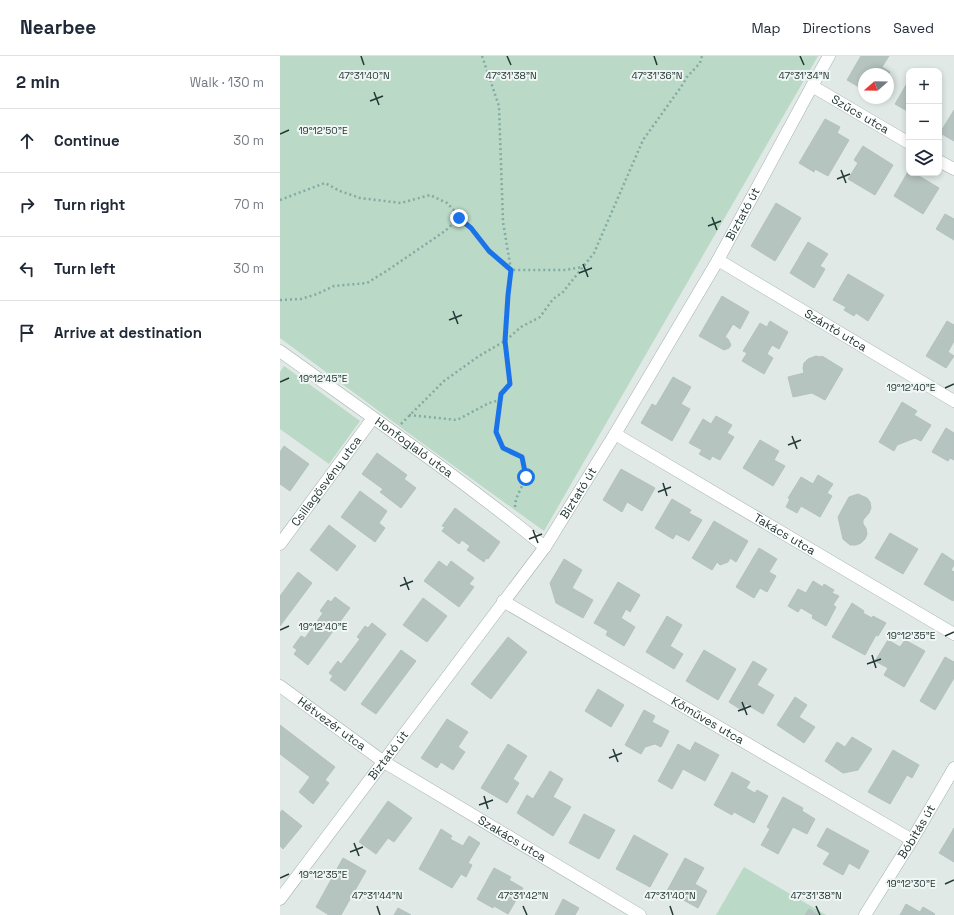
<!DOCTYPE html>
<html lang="en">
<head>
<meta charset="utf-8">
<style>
	:root { --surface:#fff; --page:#f6f6f7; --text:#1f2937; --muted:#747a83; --line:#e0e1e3 }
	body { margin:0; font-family:"Space Grotesk",sans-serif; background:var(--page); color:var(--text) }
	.controls { position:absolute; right:12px; top:12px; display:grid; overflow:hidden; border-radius:8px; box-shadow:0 2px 6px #0003 }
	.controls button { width:36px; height:36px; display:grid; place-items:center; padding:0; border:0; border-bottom:1px solid var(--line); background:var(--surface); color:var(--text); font:20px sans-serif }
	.compass { position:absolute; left:578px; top:12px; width:36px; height:36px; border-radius:50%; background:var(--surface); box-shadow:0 2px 6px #0003; rotate:250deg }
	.stop { position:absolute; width:12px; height:12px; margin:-9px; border:3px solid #1a73e8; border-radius:50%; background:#fff }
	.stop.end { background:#1a73e8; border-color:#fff; box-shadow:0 1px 4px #0008 }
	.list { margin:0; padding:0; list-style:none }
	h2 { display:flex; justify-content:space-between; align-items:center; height:52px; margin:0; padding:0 16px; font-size:17px }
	h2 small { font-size:13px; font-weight:400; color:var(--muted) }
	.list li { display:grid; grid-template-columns:26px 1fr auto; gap:12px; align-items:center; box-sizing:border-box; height:64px; padding:0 16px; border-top:1px solid var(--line) }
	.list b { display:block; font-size:15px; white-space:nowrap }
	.list em { font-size:13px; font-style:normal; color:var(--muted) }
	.icon { flex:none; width:22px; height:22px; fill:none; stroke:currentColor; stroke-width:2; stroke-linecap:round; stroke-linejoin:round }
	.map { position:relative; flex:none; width:674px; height:859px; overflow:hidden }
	header { display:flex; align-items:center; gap:24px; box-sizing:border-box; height:56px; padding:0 20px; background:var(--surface); border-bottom:1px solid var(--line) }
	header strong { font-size:19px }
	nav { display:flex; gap:22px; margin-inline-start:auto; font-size:14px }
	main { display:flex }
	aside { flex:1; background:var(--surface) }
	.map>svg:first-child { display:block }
	.green { fill:#bad9c6 }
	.building { fill:#b5c4bf; stroke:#b3c2be }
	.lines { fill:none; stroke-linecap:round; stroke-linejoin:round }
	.minor-casing { stroke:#a3b0ad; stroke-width:13 }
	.path { stroke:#82aba3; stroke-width:2.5; stroke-dasharray:2 3; stroke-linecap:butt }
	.minor { stroke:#fff; stroke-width:12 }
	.route { stroke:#1a73e8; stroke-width:5 }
	.ticks { fill:none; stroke:#223835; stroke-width:1.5 }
	.labels { text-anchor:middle; stroke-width:4; stroke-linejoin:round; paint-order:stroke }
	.street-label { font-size:12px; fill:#223835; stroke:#f0f6f4 }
	.ticks-label { font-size:10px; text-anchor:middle; fill:#223835; stroke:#f0f6f4; stroke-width:4; stroke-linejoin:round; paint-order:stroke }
</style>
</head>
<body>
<header>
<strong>Nearbee</strong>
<nav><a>Map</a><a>Directions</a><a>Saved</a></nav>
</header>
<main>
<aside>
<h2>2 min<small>Walk · 130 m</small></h2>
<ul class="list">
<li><svg class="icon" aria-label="ahead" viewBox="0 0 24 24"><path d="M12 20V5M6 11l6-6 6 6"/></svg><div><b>Continue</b></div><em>30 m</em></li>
<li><svg class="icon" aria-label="right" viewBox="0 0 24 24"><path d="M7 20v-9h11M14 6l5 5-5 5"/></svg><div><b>Turn right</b></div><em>70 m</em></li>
<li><svg class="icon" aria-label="left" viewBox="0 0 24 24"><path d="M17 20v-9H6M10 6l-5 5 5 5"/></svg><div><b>Turn left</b></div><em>30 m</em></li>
<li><svg class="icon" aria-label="arrive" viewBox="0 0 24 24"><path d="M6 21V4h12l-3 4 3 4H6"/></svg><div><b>Arrive at destination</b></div></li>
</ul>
</aside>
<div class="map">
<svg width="674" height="859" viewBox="0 0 674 859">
	<rect width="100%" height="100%" fill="#e0e9e6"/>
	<!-- green -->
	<g class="green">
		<path d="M0,0H538L264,475L142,387L0,282Z"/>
		<path d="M4,310L80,365L49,408L0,373V316Z"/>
		<path d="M464,811L546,859H436Z"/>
	</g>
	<!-- building -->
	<g class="building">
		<path d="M581,0H609L602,11L610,16L608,19L584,18V34L567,24Z"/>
		<path d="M629,24V56L615,48Z"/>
		<path d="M674,54V85L660,77Z"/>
		<path d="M545,63L560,71L557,77L569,84L548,120L535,113L534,116L519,107Z"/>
		<path d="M583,90L613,109L595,139L568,123L578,107L574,104Z"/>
		<path d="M629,114V117H634L659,132L643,158L614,140Z"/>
		<path d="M496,147L521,162L495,205L471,190Z"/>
		<path d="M665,158L674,163V184L656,173Z"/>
		<path d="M528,186L548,198L540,210L545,213L534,232L510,217Z"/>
		<path d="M568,218L604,239L588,265L576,257L574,260L564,254L566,251L553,244Z"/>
		<path d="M442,240L469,256L460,273L453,268L445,281L448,283L451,289L449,292L444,294L419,280Z"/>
		<path d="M490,265L508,276L499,293L492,289L487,298L493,302L484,318L462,305L467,297L463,295L480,267L487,271Z"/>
		<path d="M667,265L674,269V285L668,296L674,300L666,312L646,300Z"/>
		<path d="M536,300L541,301L542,300L563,313L545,344L532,337L513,341L508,321L524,317L523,312L524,307L528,303Z"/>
		<path d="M393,321L411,331L401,348L410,353L392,385L361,367L372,348L376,350Z"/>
		<path d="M622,346L637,355L634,359L651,369L641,385L635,382L617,389L614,395L599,386Z"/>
		<path d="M436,360L452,369L447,377L454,381L440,404L432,400L430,404L419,398L422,394L409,387L423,363L431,368Z"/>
		<path d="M666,372L674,377V404L670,402L668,405L652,396Z"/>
		<path d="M480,384L499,395L494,404L505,410L493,430L463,412Z"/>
		<path d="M4,390L29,408L10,435L0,428V396Z"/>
		<path d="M97,397L127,419L124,423L136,432L121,452L100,436L103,433L82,418Z"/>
		<path d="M341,413L375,432L362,455L347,446L342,456L323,444Z"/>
		<path d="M538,419L553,428L547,437L552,440L540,461L521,450L517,457L506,451L510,443L508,442L521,421L533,428Z"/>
		<path d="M80,435L107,455L99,467L105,472L95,486L61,461Z"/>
		<path d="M578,438L587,442L590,446L591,452L589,457L583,464V468L586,472L587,478L585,483L581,487L576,489H570L563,483L558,461L569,441Z"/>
		<path d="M392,443L411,454L409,457L422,464L409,485L396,478L393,483L375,472Z"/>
		<path d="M175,452L220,486L208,503L206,502L204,506L187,494L190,490L182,484L179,488L162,475L165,471L162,470Z"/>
		<path d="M434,465L468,485L456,506L450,502L448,506L440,509L437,506L432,514L412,502Z"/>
		<path d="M49,469L76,490L57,515L30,494Z"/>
		<path d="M610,477L638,493L623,518L595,502Z"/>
		<path d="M479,492L497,503L489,516L496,520L487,536L480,532L474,542L456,531Z"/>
		<path d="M662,497L674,505V509L671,514L674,516V543L673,545L644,528Z"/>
		<path d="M284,503L302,514L292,532L313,544L303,562L276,547L270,527Z"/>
		<path d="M159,505L167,511L171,505L194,522L189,528L194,531L179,551L144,525Z"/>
		<path d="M18,516L32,527L0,570V540Z"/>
		<path d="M533,525L543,531L544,528L554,534L552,537L559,540L553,549L556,551L546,570L532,562L533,559L521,552L518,556L508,550L518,533L526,537Z"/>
		<path d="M338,526L360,539L350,556L346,553L341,562L355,571L344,590L326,579L328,575L314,567Z"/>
		<path d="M55,541L70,552L28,609L14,598L17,594L13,591L21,580L25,582L43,557L40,555L48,544L51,546Z"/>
		<path d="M143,542L167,560L147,586L123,569Z"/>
		<path d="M572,547L584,555L583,557L592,562L593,560L606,567L598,580L596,579L585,599L552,581Z"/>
		<path d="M387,560L402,569L390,590L403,598L394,613L366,596Z"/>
		<path d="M92,567L106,578L65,635L50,624L53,620L49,617L58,605L61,608L80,583L77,581L85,570L88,572Z"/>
		<path d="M228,581L247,596L211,643L191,628Z"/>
		<path d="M608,584L620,591L625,584L645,595L624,631L604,619L608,612L595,605Z"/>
		<path d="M121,594L136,605L96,658L81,648Z"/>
		<path d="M424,594L456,613L438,644L406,625Z"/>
		<path d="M665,601L674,606V622L655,654L640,645Z"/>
		<path d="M473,605L487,613L477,629L494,639L483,658L466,648L463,655L449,646Z"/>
		<path d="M318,633L344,649L331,671L305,655Z"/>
		<path d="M515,641L527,649L519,661L535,671L524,687L497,669Z"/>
		<path d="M364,654L375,660L372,666L389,675L381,691L375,688L365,691L361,698L345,689Z"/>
		<path d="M167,663L188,676L178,691L185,696L173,714L161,706L157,712L141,702Z"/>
		<path d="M0,669L55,711L45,724L49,727L33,748L19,736L30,721L0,698Z"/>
		<path d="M572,681L592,693L578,714L563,717L545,705L557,686L565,691Z"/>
		<path d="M415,686L439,699L425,725L403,713L392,733L378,725L398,688L410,695Z"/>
		<path d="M228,688L247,700L233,723L239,727L227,747L201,732Z"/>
		<path d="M613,694L639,709L632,722L627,719L610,748L588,736Z"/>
		<path d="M270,715L283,723L273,741L291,751L273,780L237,757L247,739L253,743Z"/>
		<path d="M452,716L470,726L466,732L475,737L477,734L488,740L474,767L454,756L452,759L434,749Z"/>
		<path d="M503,741L523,752L522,755L535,763L527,778L513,771L498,798L481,789L490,773L487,771Z"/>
		<path d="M108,745L132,762L114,786L108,782L96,798L79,786Z"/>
		<path d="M2,754L22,770L3,793L0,790V757Z"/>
		<path d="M304,758L335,774L319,803L289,787Z"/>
		<path d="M547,772L589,795L579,813L569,807L563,819L543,808L550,797L537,790Z"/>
		<path d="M674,772V789L667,784Z"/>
		<path d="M161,773L172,780L170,783L183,790L189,780L200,787L188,807L192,809L186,821L181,818L172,832L139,813Z"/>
		<path d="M354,779L388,798L370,831L336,813Z"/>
		<path d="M667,784L674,789V806L659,797Z"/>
		<path d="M63,802L86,815L61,859H49L36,851Z"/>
		<path d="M405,802L424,812L415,828L427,835L418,852L387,835Z"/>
		<path d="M214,812L231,821L229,824L243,832L228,858L214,850L213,852L197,843Z"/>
		<path d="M283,843L299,852L295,859H275Z"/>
		<path d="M626,848L640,856L643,851L655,858L654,859H620Z"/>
		<path d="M118,852L131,859H114Z"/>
		<path d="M529,853L538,859H525Z"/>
	</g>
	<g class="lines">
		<!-- minor casing -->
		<g class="minor-casing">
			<g id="minor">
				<path id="s1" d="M532,30L629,87"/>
				<path d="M659,105L674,113"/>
				<path id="s2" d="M438,204L674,345"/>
				<path id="s3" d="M0,295C89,359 180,422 265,491"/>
				<path id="s4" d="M335,378L674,578"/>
				<path id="s5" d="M0,488L93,362"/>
				<path id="s6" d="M223,545L632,784"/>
				<path id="s7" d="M0,630L104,706L360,859"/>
				<path id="s8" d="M0,843L265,491L335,378L438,204L532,30L549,0"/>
				<path id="s9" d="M585,859L632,784L674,712"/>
			</g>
		</g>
		<!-- path -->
		<g class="path">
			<path d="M202,0L219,50L223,166L231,214"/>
			<path d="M0,144L45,127L60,135L80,142L121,147L150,139L167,147L191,172L209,195L231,214"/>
			<path d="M0,244L21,243L37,238L54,230L87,227L108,214L165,175L179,162"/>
			<path d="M129,359L177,364L209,347L220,344"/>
			<path d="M121,368L164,325L199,300L225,285L241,271L260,261L273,243L283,236L314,197L363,84L401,31L407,21L420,7L422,0"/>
			<path d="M235,451L236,443L246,421L242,401L223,392L216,376L221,338L230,329L225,285L228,239L231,214H285L302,211"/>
		</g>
		<!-- minor -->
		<use href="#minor" class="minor"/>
	</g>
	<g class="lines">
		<!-- route -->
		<path class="route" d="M179,162L191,172L209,195L231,214L228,239L225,285L230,328L221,338L216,376L223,392L242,401L246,421"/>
	</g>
	<!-- ticks -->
	<path class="ticks" d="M81,0L84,9M227,0L231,9M374,0L377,9M520,0L524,9M94,36L99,49M90,45L103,40M0,78L9,74M561,114L566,127M557,123L570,118M432,161L437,174M428,170L441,165M303,208L308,221M299,217L312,212M173,255L178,268M169,264L182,259M0,326L9,322M665,332L674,328M512,380L517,393M508,389L521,384M383,427L387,440M378,436L391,431M253,474L258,487M249,483L262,478M124,521L129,534M120,530L133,525M0,574L9,570M665,580L674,576M592,599L596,612M587,608L601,603M462,646L467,659M458,655L471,650M333,693L338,706M329,702L342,697M204,740L208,753M199,749L213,744M74,787L79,800M70,796L83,791M0,822L9,818M665,828L674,824M97,850L100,859M243,850L247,859M390,850L393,859M536,850L540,859"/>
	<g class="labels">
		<!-- street labels -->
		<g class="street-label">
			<text dy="4" stroke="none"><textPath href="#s1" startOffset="56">Szűcs utca</textPath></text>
			<text dy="4" stroke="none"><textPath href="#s8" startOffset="828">Biztató út</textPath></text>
			<text dy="4" stroke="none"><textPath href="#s2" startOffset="137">Szántó utca</textPath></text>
			<text dy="4" stroke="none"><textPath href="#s3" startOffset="165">Honfoglaló utca</textPath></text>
			<text dy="4" stroke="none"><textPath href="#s5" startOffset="78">Csillagösvény utca</textPath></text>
			<text dy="4" stroke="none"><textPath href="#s8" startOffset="504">Biztató út</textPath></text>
			<text dy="4" stroke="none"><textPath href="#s4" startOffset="197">Takács utca</textPath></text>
			<text dy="4" stroke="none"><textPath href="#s6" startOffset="237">Kőműves utca</textPath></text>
			<text dy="4" stroke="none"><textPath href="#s7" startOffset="64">Hétvezér utca</textPath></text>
			<text dy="4" stroke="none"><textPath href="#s8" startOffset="180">Biztató út</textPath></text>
			<text dy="4" stroke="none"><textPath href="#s9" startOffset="98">Bóbitás út</textPath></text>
			<text dy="4" stroke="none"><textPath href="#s7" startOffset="278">Szakács utca</textPath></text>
		</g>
	</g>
	<g class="ticks-label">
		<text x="84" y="23">47°31'40"N</text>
		<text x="231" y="23">47°31'38"N</text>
		<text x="377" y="23">47°31'36"N</text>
		<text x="524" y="23">47°31'34"N</text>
		<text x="43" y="78">19°12'50"E</text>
		<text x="43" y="326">19°12'45"E</text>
		<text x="631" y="335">19°12'40"E</text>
		<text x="43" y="574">19°12'40"E</text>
		<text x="631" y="583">19°12'35"E</text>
		<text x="43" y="822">19°12'35"E</text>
		<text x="631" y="831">19°12'30"E</text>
		<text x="97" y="843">47°31'44"N</text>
		<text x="243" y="843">47°31'42"N</text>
		<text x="390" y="843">47°31'40"N</text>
		<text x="536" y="843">47°31'38"N</text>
	</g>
</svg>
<div class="controls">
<button>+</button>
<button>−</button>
<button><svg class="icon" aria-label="layers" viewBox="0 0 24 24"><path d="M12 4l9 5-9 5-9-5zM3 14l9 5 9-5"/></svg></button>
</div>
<svg class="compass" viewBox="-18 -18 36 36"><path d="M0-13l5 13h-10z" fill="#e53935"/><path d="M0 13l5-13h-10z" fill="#747a83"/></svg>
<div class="stop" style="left:246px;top:421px"></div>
<div class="stop end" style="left:179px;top:162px"></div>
</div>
</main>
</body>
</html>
